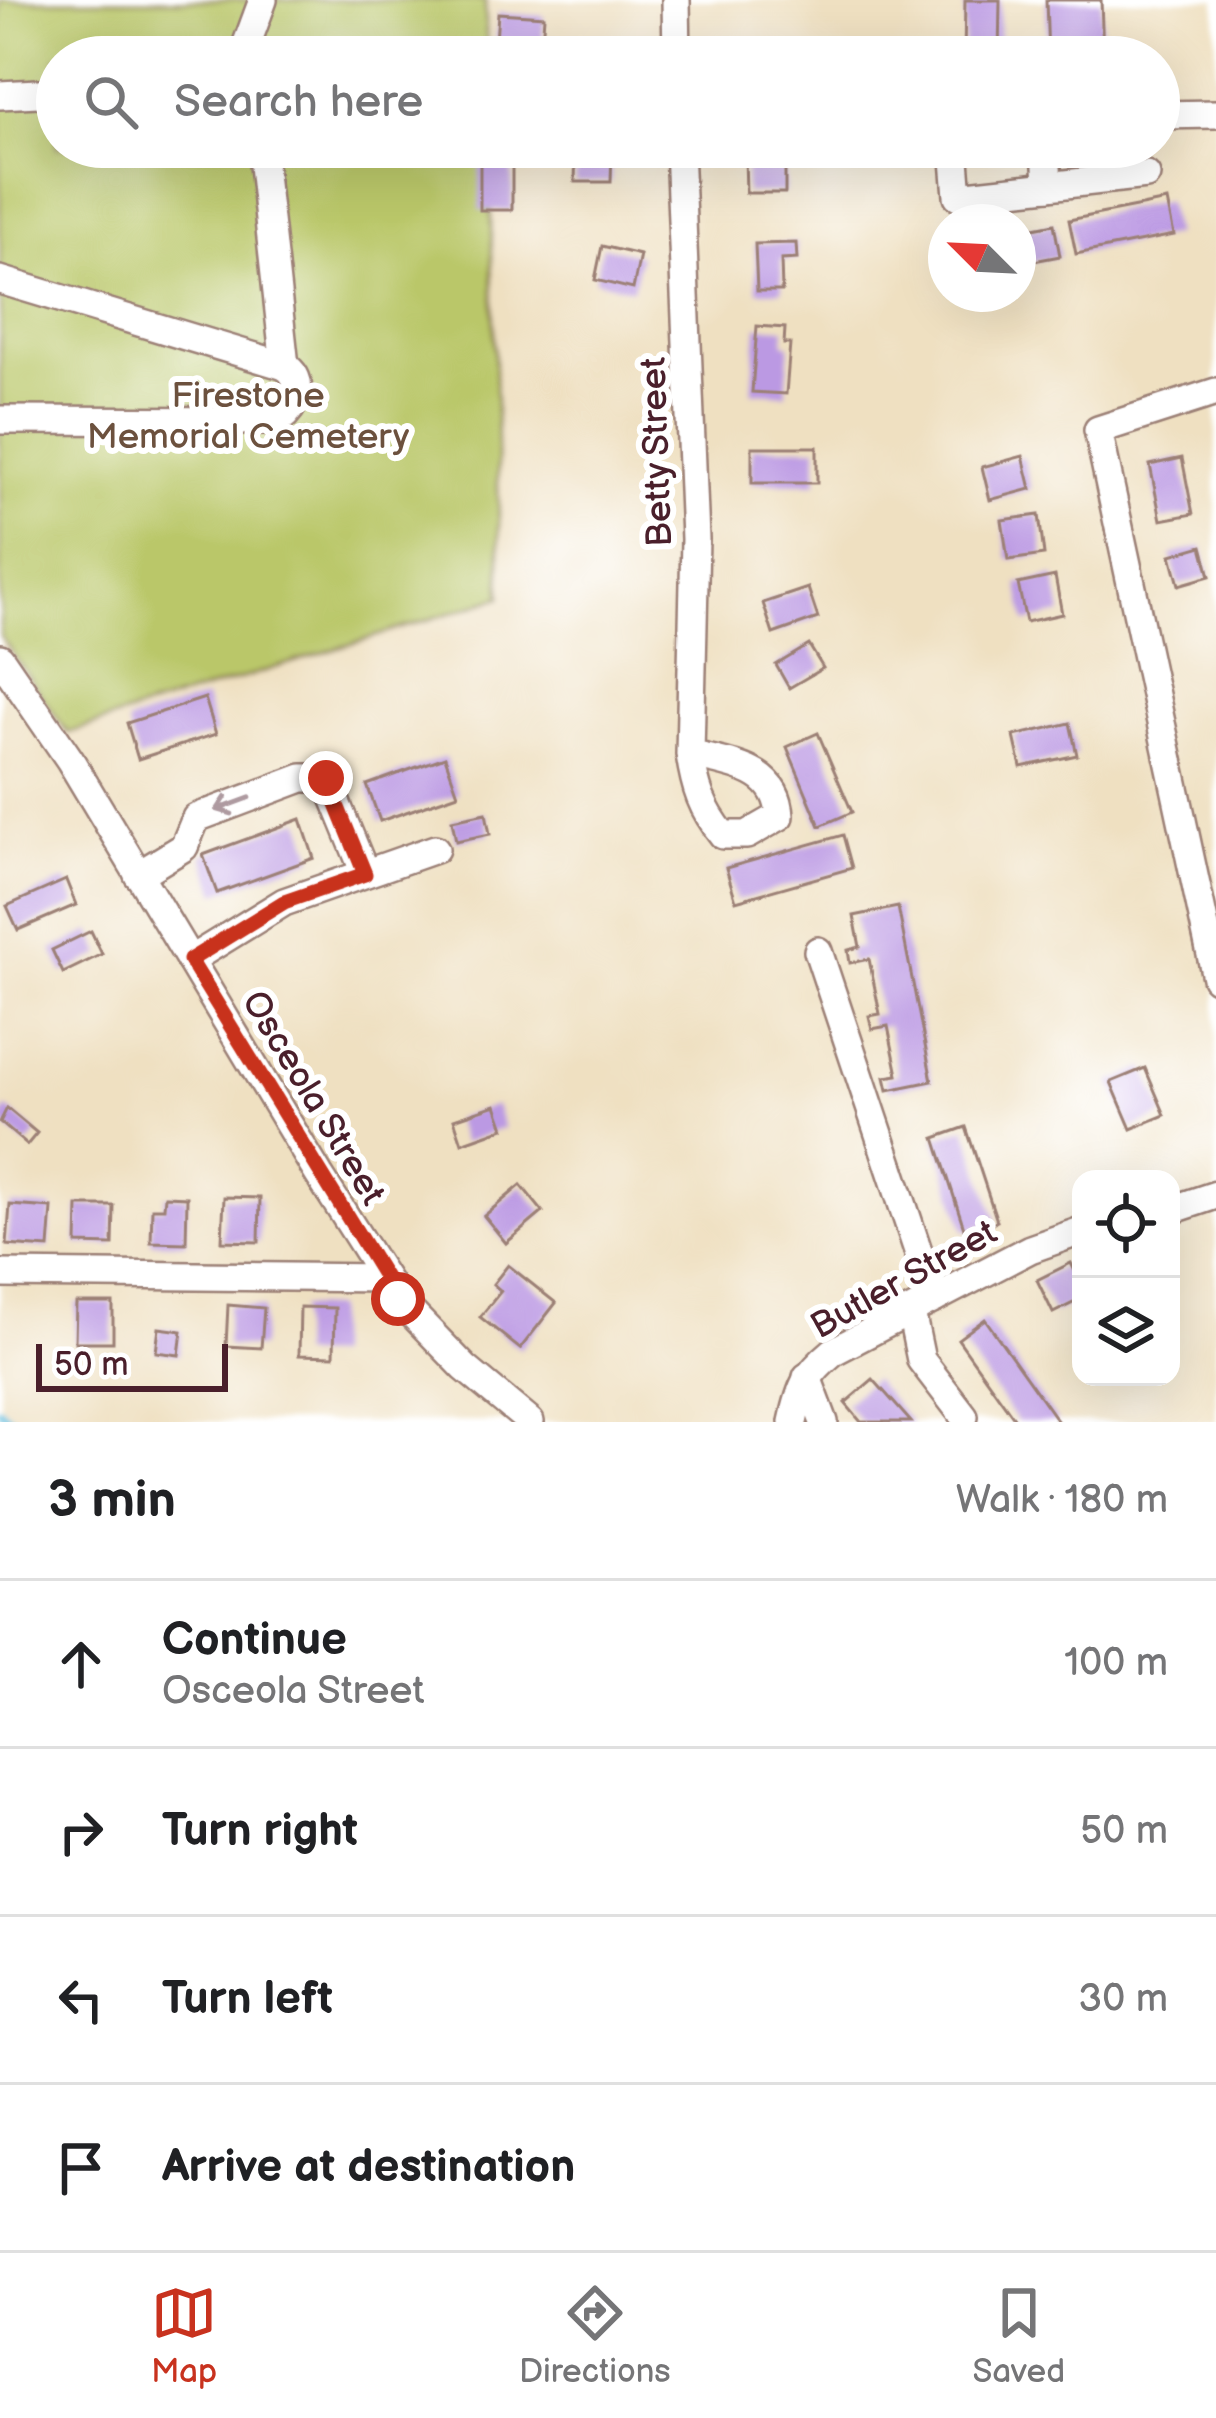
<!DOCTYPE html>
<html lang="en">
<head>
<meta charset="utf-8">
<style>
	:root { --surface:#fff; --page:#f2f2f2; --text:#202124; --muted:#757577; --line:#e0e0e0; --accent:#c8321e }
	body { margin:0; font-family:"Balsamiq Sans",sans-serif; background:var(--page); color:var(--text) }
	.controls { position:absolute; right:36px; bottom:36px; display:grid; overflow:hidden; border-radius:24px; box-shadow:0 12px 48px #0002 }
	.controls button { width:108px; height:108px; display:grid; place-items:center; padding:0; border:0; border-bottom:3px solid var(--line); background:var(--surface); color:var(--text); font:60px sans-serif }
	.compass { position:absolute; left:928px; top:204px; width:108px; height:108px; border-radius:50%; background:var(--surface); box-shadow:0 12px 48px #0002; rotate:294deg }
	.scale { position:absolute; left:36px; bottom:30px; width:192px; box-sizing:border-box; padding-left:12px; border:6px solid #4a1f2b; border-top:0; font-size:33px; line-height:42px; white-space:nowrap; color:#4a1f2b; -webkit-text-stroke:9px #fff; paint-order:stroke }
	.stop { position:absolute; width:36px; height:36px; margin:-27px; border:9px solid #c8321e; border-radius:50%; background:#fff }
	.stop.end { background:#c8321e; border-color:#fff; box-shadow:0 3px 12px #0008 }
	.list { margin:0; padding:0; list-style:none }
	h2 { display:flex; justify-content:space-between; align-items:center; height:156px; margin:0; padding:0 48px; font-size:51px }
	h2 small { font-size:39px; font-weight:400; color:var(--muted) }
	.list li { display:grid; grid-template-columns:78px 1fr auto; gap:36px; align-items:center; box-sizing:border-box; height:168px; padding:0 48px; border-top:3px solid var(--line) }
	.list b { display:block; font-size:45px; white-space:nowrap }
	.list p { margin:0; font-size:39px; white-space:nowrap; color:var(--muted) }
	.list em { font-size:39px; font-style:normal; color:var(--muted) }
	.icon { flex:none; width:66px; height:66px; fill:none; stroke:currentColor; stroke-width:2; stroke-linecap:round; stroke-linejoin:round }
	.map { position:relative; flex:none; width:1216px; height:1422px; overflow:hidden }
	.search { position:absolute; background:var(--surface); box-shadow:0 12px 48px #0002; left:36px; right:36px; top:36px; height:132px; display:flex; align-items:center; gap:30px; box-sizing:border-box; padding:0 42px; border-radius:66px; color:var(--muted); font-size:45px }
	.sheet { height:828px; background:var(--surface) }
	nav { display:flex; justify-content:space-around; align-items:center; box-sizing:border-box; height:168px; border-top:3px solid var(--line); background:var(--surface); font-size:33px; color:var(--muted) }
	nav a { display:grid; justify-items:center; gap:6px }
	nav .on { color:var(--accent) }
	.map>svg:first-child { display:block }
	.green { fill:#bac769; stroke:#82734a; stroke-width:3 }
	.lines { fill:none; stroke-linecap:round; stroke-linejoin:round }
	.stream { stroke:#60bede; stroke-width:8 }
	.building { fill:#bb99e3 }
	.minor-casing { stroke:#9c8076; stroke-width:32 }
	.minor { stroke:#fff; stroke-width:27 }
	.oneway { stroke:#ae9aa0 }
	.route { stroke:#c8321e; stroke-width:15 }
	.labels { text-anchor:middle; stroke-width:12; stroke-linejoin:round; paint-order:stroke }
	.park-label { font-size:36px; fill:#6c513e; stroke:#fff }
	.street-label { font-size:36px; fill:#4a1f2b; stroke:#fff }
</style>
</head>
<body>
<div class="map">
<svg width="1216" height="1422" viewBox="0 0 1216 1422">
	<rect width="100%" height="100%" fill="#fff"/>
	<filter id="ink" filterUnits="userSpaceOnUse"><feTurbulence type="fractalNoise" baseFrequency=".00833" numOctaves="2"/><feDisplacementMap in="SourceGraphic" scale="24" xChannelSelector="R" yChannelSelector="G"/><feConvolveMatrix kernelMatrix="1 2 1 2 8 2 1 2 1" color-interpolation-filters="sRGB"/></filter>
	<filter id="wash" filterUnits="userSpaceOnUse"><feTurbulence type="fractalNoise" baseFrequency=".004" numOctaves="4" result="noise"/><feDisplacementMap in="SourceGraphic" scale="48" xChannelSelector="R" yChannelSelector="G"/><feGaussianBlur stdDeviation="2.7" result="paint"/><feColorMatrix in="noise" values="0 0 0 0 0 0 0 0 0 0 0 0 0 0 0 0 0 1.4 0 .05"/><feComposite in="paint" operator="in"/></filter>
	<g filter="url(#wash)">
		<rect width="100%" height="100%" fill="#efe0c1"/>
		<!-- green -->
		<path class="green" d="M0,0H485L487,57H57V147H489L501,597L68,733L0,636Z"/>
		<g class="lines">
			<!-- stream -->
			<path class="stream" d="M0,1410L15,1422"/>
		</g>
		<g id="blocks">
			<!-- building -->
			<g class="building">
				<path d="M965,0H1000L999,57H964Z"/>
				<path d="M1046,0H1101L1103,54L1048,56Z"/>
				<path d="M498,13L544,16L541,57H495Z"/>
				<path d="M586,41L641,43V57H585Z"/>
				<path d="M576,147H612L611,182H575Z"/>
				<path d="M745,157H785V193H746Z"/>
				<rect x="480" y="158" width="32" height="52"/>
				<path d="M1167,201L1174,235L1076,254L1069,220Z"/>
				<path d="M1054,224L1060,256L1018,264V231Z"/>
				<path d="M796,243L797,259L781,260L782,291H757L755,244Z"/>
				<path d="M602,246L640,255L633,289L595,280Z"/>
				<path d="M757,326L785,328L784,344H790L786,394L752,392Z"/>
				<rect x="752" y="447" width="65" height="36"/>
				<path d="M1023,456L1031,489L990,500L982,467Z"/>
				<path d="M1182,458L1193,514L1161,520L1150,465Z"/>
				<path d="M1039,515L1044,555L1008,560L1002,520Z"/>
				<path d="M1202,546L1210,576L1179,585L1171,555Z"/>
				<path d="M1055,576L1062,614L1026,622L1018,584Z"/>
				<path d="M808,588L818,618L773,634L763,603Z"/>
				<path d="M809,645L823,668L789,688L776,665Z"/>
				<path d="M205,698L216,734L138,759L127,723Z"/>
				<path d="M1070,723L1077,755L1021,767L1014,736Z"/>
				<path d="M818,733L852,812L820,826L787,747Z"/>
				<path d="M445,757L458,794L380,821L367,785Z"/>
				<path d="M486,813L490,834L456,841L452,820Z"/>
				<path d="M301,819L314,858L217,893L203,855Z"/>
				<path d="M843,835L852,868L736,901L726,868Z"/>
				<path d="M66,880L76,905L18,930L7,906Z"/>
				<path d="M898,907L932,1081L888,1090L885,1077L898,1075L888,1026L872,1029L869,1016L880,1014L869,959L850,963L848,950L860,947L854,916Z"/>
				<path d="M91,931L102,954L63,973L52,950Z"/>
				<path d="M1145,1068L1165,1115L1131,1129L1111,1082Z"/>
				<path d="M496,1105L504,1128L462,1143L454,1119Z"/>
				<path d="M7,1108L37,1133L27,1145L0,1122Z"/>
				<path d="M966,1127L997,1221L965,1231L935,1138Z"/>
				<path d="M521,1185L543,1212L506,1243L484,1216Z"/>
				<path d="M165,1196L187,1197L186,1243L151,1242L152,1208H164Z"/>
				<path d="M224,1197L260,1198L259,1242L222,1241Z"/>
				<path d="M10,1205L52,1208L49,1248L7,1245Z"/>
				<path d="M78,1206H114L113,1245L77,1244Z"/>
				<path d="M1071,1263L1081,1283V1299L1053,1313L1037,1280Z"/>
				<path d="M508,1265L556,1303L520,1349L480,1317L501,1291L493,1284Z"/>
				<path d="M76,1303H113V1342H75Z"/>
				<path d="M228,1305L264,1308L261,1348L226,1346Z"/>
				<path d="M300,1307L335,1308L334,1356L299,1355Z"/>
				<path d="M985,1319L1058,1422H1017L958,1339Z"/>
				<path d="M159,1328L182,1331L179,1355L156,1352Z"/>
				<path d="M873,1379L911,1422H861L845,1403Z"/>
			</g>
		</g>
	</g>
	<g filter="url(#ink)">
		<use href="#blocks" fill-opacity="0" stroke="#9c8076" stroke-width="3"/>
		<g class="lines">
			<!-- minor casing -->
			<g class="minor-casing">
				<g id="minor">
					<path d="M676,0L677,57"/>
					<path d="M242,57L263,0"/>
					<path d="M0,95L57,92"/>
					<path d="M1159,115L1216,114"/>
					<path d="M679,147L695,539L690,754C695,788 702,809 723,835H747L780,816C778,767 730,765 690,754"/>
					<path d="M954,147L958,196L1048,186L1046,147"/>
					<path d="M1048,186L1146,175"/>
					<path d="M0,280L285,366"/>
					<path d="M1216,392L1098,430L1216,978"/>
					<path d="M0,420L264,421L285,415C299,400 304,379 285,366L261,147"/>
					<path d="M0,658L70,760L319,1175L398,1299L465,1368L530,1422"/>
					<path d="M138,875L184,847L196,818L302,778H326L365,873"/>
					<path d="M818,951L934,1299"/>
					<path d="M190,960L284,902L435,849"/>
					<path d="M1171,1210L1216,1195"/>
					<path d="M0,1274L384,1278"/>
					<path d="M911,1312L921,1360L964,1416"/>
					<path d="M807,1377L824,1422"/>
					<path d="M793,1422C801,1386 805,1375 834,1351L1030,1249L1081,1231"/>
				</g>
			</g>
			<!-- minor -->
			<use href="#minor" class="minor"/>
		</g>
		<!-- one-way arrows -->
		<defs><path id="oneway-shaft" d="M-6 0H5M1.5-3L5.5 0L1.5 3" fill="none" stroke-width="1.6" stroke-linecap="round" stroke-linejoin="round" transform="scale(3)"/></defs>
		<use class="oneway" href="#oneway-shaft" transform="translate(233 804) rotate(160)"/>
	</g>
	<g class="lines" filter="url(#ink)">
		<!-- route -->
		<path class="route" d="M326,778L365,874L284,902L190,960L398,1299"/>
	</g>
	<g class="labels">
		<!-- park labels -->
		<g class="park-label">
			<text x="248" y="407">Firestone<tspan x="248" dy="41">Memorial Cemetery</tspan></text>
		</g>
		<!-- street labels -->
		<g class="street-label">
			<text transform="translate(655 452) rotate(-92)" y="13">Betty Street</text>
			<text transform="translate(315 1097) rotate(59)" y="13">Osceola Street</text>
			<text transform="translate(903 1278) rotate(-29)" y="13">Butler Street</text>
		</g>
	</g>
</svg>
<div class="controls">
<button><svg class="icon" aria-label="locate" viewBox="0 0 24 24"><circle cx="12" cy="12" r="6"/><path d="M12 2v4M12 18v4M2 12h4M18 12h4"/></svg></button>
<button><svg class="icon" aria-label="layers" viewBox="0 0 24 24"><path d="M12 4l9 5-9 5-9-5zM3 14l9 5 9-5"/></svg></button>
</div>
<svg class="compass" viewBox="-18 -18 36 36"><path d="M0-13l5 13h-10z" fill="#e53935"/><path d="M0 13l5-13h-10z" fill="#757577"/></svg>
<div class="scale">50 m</div>
<div class="stop" style="left:398px;top:1299px"></div>
<div class="stop end" style="left:326px;top:778px"></div>
<div class="search"><svg class="icon" aria-label="search" viewBox="0 0 24 24"><circle cx="10" cy="10" r="6"/><path d="M15 15l6 6"/></svg>Search here</div>
</div>
<section class="sheet">
<h2>3 min<small>Walk · 180 m</small></h2>
<ul class="list">
<li><svg class="icon" aria-label="ahead" viewBox="0 0 24 24"><path d="M12 20V5M6 11l6-6 6 6"/></svg><div><b>Continue</b><p>Osceola Street</p></div><em>100 m</em></li>
<li><svg class="icon" aria-label="right" viewBox="0 0 24 24"><path d="M7 20v-9h11M14 6l5 5-5 5"/></svg><div><b>Turn right</b></div><em>50 m</em></li>
<li><svg class="icon" aria-label="left" viewBox="0 0 24 24"><path d="M17 20v-9H6M10 6l-5 5 5 5"/></svg><div><b>Turn left</b></div><em>30 m</em></li>
<li><svg class="icon" aria-label="arrive" viewBox="0 0 24 24"><path d="M6 21V4h12l-3 4 3 4H6"/></svg><div><b>Arrive at destination</b></div></li>
</ul>
</section>
<nav>
<a class="on"><svg class="icon" aria-label="map" viewBox="0 0 24 24"><path d="M3 6l6-2 6 2 6-2v14l-6 2-6-2-6 2zM9 4v14M15 6v14"/></svg>Map</a>
<a><svg class="icon" aria-label="directions" viewBox="0 0 24 24"><path d="M12 3l9 9-9 9-9-9zM9 14v-3h6M13 9l2 2-2 2"/></svg>Directions</a>
<a><svg class="icon" aria-label="saved" viewBox="0 0 24 24"><path d="M7 4h10v16l-5-4-5 4z"/></svg>Saved</a>
</nav>
</body>
</html>
